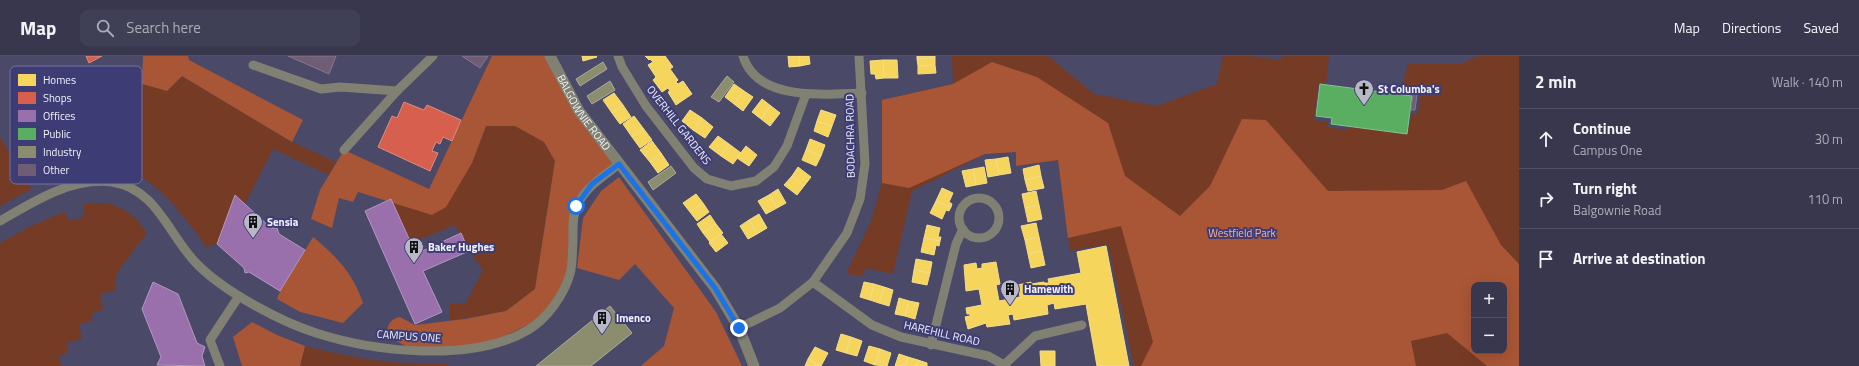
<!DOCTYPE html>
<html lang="en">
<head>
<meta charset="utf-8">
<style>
	:root { --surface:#38374e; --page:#3f3f55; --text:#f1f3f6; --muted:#abacb6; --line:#525166 }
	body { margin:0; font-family:"Titillium Web",sans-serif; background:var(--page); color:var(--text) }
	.controls { position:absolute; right:12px; bottom:12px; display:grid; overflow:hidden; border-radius:8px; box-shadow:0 4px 16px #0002 }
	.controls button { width:36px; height:36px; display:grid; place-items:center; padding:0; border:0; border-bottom:1px solid var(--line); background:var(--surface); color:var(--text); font:20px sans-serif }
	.stop { position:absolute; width:12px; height:12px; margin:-9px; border:3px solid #1a73e8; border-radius:50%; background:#fff }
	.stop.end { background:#1a73e8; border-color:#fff; box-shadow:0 1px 4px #0008 }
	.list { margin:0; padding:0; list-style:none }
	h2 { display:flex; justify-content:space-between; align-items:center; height:52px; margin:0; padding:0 16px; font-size:17px }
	h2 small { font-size:13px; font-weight:400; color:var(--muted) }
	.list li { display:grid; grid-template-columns:26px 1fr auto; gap:12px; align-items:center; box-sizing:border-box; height:60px; padding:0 16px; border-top:1px solid var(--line) }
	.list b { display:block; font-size:15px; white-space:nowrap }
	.list p { margin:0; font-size:13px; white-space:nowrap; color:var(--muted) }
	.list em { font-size:13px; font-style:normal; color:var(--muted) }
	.icon { flex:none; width:22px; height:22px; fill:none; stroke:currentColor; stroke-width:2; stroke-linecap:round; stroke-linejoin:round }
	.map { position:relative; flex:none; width:1519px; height:310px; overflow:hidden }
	header { display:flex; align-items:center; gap:24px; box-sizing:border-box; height:56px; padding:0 20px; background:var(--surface); border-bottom:1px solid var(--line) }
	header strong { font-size:19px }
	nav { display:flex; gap:22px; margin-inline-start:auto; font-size:14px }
	.search { width:280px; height:36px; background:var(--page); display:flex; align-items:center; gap:10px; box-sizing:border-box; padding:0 14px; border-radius:8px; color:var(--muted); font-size:15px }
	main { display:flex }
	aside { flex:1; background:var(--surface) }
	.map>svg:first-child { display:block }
	.green { fill:#763b25; fill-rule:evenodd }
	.forest { fill:#a95636; fill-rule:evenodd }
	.homes { fill:#f6d55c; stroke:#f4de8b }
	.shops { fill:#d6604d; stroke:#de8c81 }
	.offices { fill:#9970ab; stroke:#b397c2 }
	.public { fill:#5aae61; stroke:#87c28f }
	.industry { fill:#8c8c6e; stroke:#aaab98 }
	.building { fill:#6f5d76; stroke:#86788e }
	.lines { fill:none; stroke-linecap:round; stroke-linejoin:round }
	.minor { stroke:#808073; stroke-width:9 }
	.tertiary { stroke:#808073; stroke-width:11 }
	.route { stroke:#1a73e8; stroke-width:5 }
	.labels { text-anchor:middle; stroke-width:4; stroke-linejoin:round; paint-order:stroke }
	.poi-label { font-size:11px; font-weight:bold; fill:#f1f2f9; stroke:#3e3c75; text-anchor:start }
	.street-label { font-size:11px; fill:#f1f2f9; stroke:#3e3c75 }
	.park-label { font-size:11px; fill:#ffb293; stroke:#3e3c75 }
	.key { fill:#3e3c75; stroke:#74739d; stroke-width:1 }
	.key-label { font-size:11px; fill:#f1f2f9 }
</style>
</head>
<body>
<header>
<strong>Map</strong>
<div class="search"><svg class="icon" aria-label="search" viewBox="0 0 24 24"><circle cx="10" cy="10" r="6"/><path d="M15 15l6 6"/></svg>Search here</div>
<nav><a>Map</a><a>Directions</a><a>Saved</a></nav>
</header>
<main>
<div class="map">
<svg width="1519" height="310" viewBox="0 0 1519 310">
	<rect width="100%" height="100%" fill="#4a4968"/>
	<!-- green -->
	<g class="green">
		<path d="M952,0H1048L1094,38L1157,50L1217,28L1223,0H1250L1281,4L1282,0H1329L1326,28L1319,27L1314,64L1328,66L1327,71L1348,74L1349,70L1403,78H1407L1412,58H1418L1420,38L1401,35L1408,8H1460L1478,0H1519V310H1134L1108,188L1070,195L1058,104L1016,110V96L985,98L912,135L893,218L865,212L863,220L846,218L871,165L882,127V44L953,28ZM1474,229H1504V295H1474Z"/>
		<path d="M182,20L292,86L336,106L329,119L273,93L245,148L217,188L206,191C195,174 183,160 170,145C132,105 105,105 54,122L43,102L71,85L85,79L94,62L108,54L142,28L167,35Z"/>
		<path d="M486,70H515L544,86L555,105L535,233L506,255L449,265L450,248L466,247L483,214L469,195L455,169L411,187L391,143L432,159L472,107Z"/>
		<path d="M0,81L31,133L0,150Z"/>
		<path d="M108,147C129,155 134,159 147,177L121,211L115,221L116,234L100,238L103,253L91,258L93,264L79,269L82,283L66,287L69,296L58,300L62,310H0V187L31,170L64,156L70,165L84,161V148Z"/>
		<path d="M305,290C352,302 397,310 446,307L448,310H300Z"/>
	</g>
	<!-- forest -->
	<g class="forest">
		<path d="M143,0H188L189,4L303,64L292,86L182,20L167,35L142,28Z"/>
		<path d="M492,0H550L619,108L576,151L570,218L544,261L486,289L416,295L394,284L387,274C389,266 392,263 400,261L415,269L465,263L506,255L535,233L555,105L544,86L515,70H486L472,107L446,151L432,159L358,136L353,146L339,142L332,172L311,163L320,134L344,94L429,133Z"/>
		<path d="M992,6L1037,21L1108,67L1125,120L1180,160L1210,130L1242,63L1266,64L1328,135L1442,134L1466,125L1501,189L1519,208V310H1487L1447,277L1411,285L1416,310H1141L1153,286L1121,170L1068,182L1058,104L1016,110V96L985,98L909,132L882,127V44L953,28ZM1474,229H1504V295H1474Z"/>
		<path d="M619,121L716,256L742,310H641L664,290L674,252L635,208L619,224L577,212L583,162L601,135Z"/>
		<path d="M313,181C337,201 353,217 363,247L343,267L300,256L277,243L280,235Z"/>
		<path d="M252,266L277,279L305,290L300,310H242L233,281Z"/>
	</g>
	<!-- homes -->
	<g class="homes">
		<path d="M582,0H596L597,1L583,5Z"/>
		<path d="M645,0H665L673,11L670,13L678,24L676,26L678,28L683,25L692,38L676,49L668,36L670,35L668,32L662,36L653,24L656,21L648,9L653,6L650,3L649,4Z"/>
		<path d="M788,0H799L800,10L789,11Z"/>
		<path d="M799,0H809L810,8L800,10Z"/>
		<path d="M917,0H935V2L917,3Z"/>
		<path d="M935,2V9L918,10L917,3Z"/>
		<path d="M883,4H897L898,22H884Z"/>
		<path d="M883,4L884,22L876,23L875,18H871L870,5Z"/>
		<path d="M935,9L936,17L918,18V10Z"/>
		<path d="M734,28L744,35L734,48L725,41Z"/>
		<path d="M744,35L753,41L743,55L734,48Z"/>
		<path d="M614,37L623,49L612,57L603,44Z"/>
		<path d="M762,43L771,50L761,63L752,56Z"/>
		<path d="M623,49L631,61L620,68L612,57Z"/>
		<path d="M771,50L780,57L770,70L761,63Z"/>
		<path d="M690,54L702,62L693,74L682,65Z"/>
		<path d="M821,54L836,59L832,70L817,65Z"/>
		<path d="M634,60L643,72L632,81L623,68Z"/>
		<path d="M702,62L713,71L705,82L693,74Z"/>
		<path d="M817,65L832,70L828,81L814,75Z"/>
		<path d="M643,72L652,84L640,92L632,81Z"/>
		<path d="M718,80L729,88L721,100L709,91Z"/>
		<path d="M810,83L825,89L821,100L806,94Z"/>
		<path d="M652,85L661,97L650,106L640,94Z"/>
		<path d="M729,88L741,97L733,108L721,100Z"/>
		<path d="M746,90L757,99L749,110L737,102Z"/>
		<path d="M806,94L821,100L816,110L802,104Z"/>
		<path d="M661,97L669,109L658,117L650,106Z"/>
		<path d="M1008,101L1011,117L999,119L996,103Z"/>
		<path d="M996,103L999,119L988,121L985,104Z"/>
		<path d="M1039,109L1041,120L1025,124L1023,113Z"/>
		<path d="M798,111L811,121L804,130L792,120Z"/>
		<path d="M984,111L987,127L976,129L973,113Z"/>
		<path d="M973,113L976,129L966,131L962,115Z"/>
		<path d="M792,120L804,130L797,139L784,129Z"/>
		<path d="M1041,120L1044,132L1028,135L1025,124Z"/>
		<path d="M942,132L953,137L949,146L952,148L951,151L936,145Z"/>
		<path d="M778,133L786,147L777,152L769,139Z"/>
		<path d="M1036,135L1039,149L1025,152L1022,138Z"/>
		<path d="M696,138L703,147L690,156L683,147Z"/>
		<path d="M769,139L777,152L766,158L758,145Z"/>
		<path d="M936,145L951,151L949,155L946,154L942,163L930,157Z"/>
		<path d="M703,147L709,156L697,165L690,156Z"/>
		<path d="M1039,149L1042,163L1028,166L1025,152Z"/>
		<path d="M759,158L767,172L757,178L749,164Z"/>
		<path d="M710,159L716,168L703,177L697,168Z"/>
		<path d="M749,164L757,178L748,183L740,170Z"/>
		<path d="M1036,167L1039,181L1025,184L1021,170Z"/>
		<path d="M716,168L723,177L710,186L703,177Z"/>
		<path d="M927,169L940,172L938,181H941L940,185L924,182Z"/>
		<path d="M721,178L728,187L716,196L709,187Z"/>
		<path d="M1039,181L1042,195L1028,198L1025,184Z"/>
		<path d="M924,182L940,185L939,190L936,189L934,199L921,196Z"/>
		<path d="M1106,190L1129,310H1097L1086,248L1055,253L1054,247L1047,249L1048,258L1014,264L1013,258L1008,259L1010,268L987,271L986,267L968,273L965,261L970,260V258H967L966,252L982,249L979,233L966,235L964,209L976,207L977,213L982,212V208L996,206L1000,228L996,229L999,245L1020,241L1018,229L1031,226V228L1044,226V227H1049L1048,223L1081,217L1077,196Z"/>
		<path d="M1042,195L1045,209L1031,212L1028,198Z"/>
		<path d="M916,203L932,206L930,217L914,214Z"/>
		<path d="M914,214L930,217L927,229L912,226Z"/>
		<path d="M864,226L874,228L870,244L860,241Z"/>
		<path d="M874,228L884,231L879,247L870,244Z"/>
		<path d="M884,231L893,234L889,250L879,247Z"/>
		<path d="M899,242L909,245L905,260L895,258Z"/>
		<path d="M909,245L919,247L915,263L905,260Z"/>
		<path d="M841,278L851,281L846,297L836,294Z"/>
		<path d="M851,281L862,285L857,300L846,297Z"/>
		<path d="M869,290L880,293L875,309L864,305Z"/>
		<path d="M815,291L828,297L821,310L808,303Z"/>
		<path d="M880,293L891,297L887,310L875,309Z"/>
		<path d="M1040,295H1055V310H1041Z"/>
		<path d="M899,298L908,301L905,310H895Z"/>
		<path d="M908,301L918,304L917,310H905Z"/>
		<path d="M808,303L821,310H805Z"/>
		<path d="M918,304L927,307V310H917Z"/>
	</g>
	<!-- shops -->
	<g class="shops">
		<path d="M86,0H102L89,7Z"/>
		<path d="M404,46L424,54L427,49L461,64L452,85L443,81L440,88L436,86L432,95L438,97L430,115L378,91L392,60L397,62Z"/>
	</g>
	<!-- offices -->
	<g class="offices">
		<path d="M235,139L271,172H277L279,178L305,194L280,235L249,216L245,217L244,212L217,188Z"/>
		<path d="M391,143L416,198L461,177L469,195L423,215L442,256L415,268L365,155Z"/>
		<path d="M153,226L178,238L197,287L205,291L202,300L205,310L157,309L161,301L142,253Z"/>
	</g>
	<!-- public -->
	<path class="public" d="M1320,28L1412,40L1407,78L1331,68L1332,62L1316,60Z"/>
	<!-- industry -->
	<g class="industry">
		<path d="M603,6L607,13L580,30L576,23Z"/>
		<path d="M727,20L734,26L719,46L711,41Z"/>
		<path d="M610,25L615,34L592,48L587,40Z"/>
		<path d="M671,110L676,117L653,134L648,126Z"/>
		<path d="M610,250L632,277L591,310H536Z"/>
	</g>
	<!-- building -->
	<g class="building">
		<path d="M288,0H336L329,18Z"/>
		<path d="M462,0H488L480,12Z"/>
		<path d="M1413,38H1417L1415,54H1411Z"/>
	</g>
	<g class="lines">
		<!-- minor -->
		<g class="minor">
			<path d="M618,0L622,11L646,50L694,112L707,123L731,130L756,125L774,111L787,90L806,38"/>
			<path d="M743,0C757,46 825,38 862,37"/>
			<path d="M253,9L321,33L340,31L397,35"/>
			<path d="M344,94L397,35L433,0"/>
			<circle cx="979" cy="162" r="20"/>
			<path d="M0,165C33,146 71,121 112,126C157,133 168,178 196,207C223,235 279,265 316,277C375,296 472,307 528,274C547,263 564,239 570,218C573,207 572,196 573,186C573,175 572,159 577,150C585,131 604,120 619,108"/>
			<path d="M813,226L872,269L901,281L988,300L1006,310"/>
			<path d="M739,272L780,252L813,226L847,177L860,143L865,108L859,0"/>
			<path d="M931,289L956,188L963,173"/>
			<path d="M1005,308L1035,280L1082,269"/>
			<path d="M220,310L210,284L239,240"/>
		</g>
		<!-- tertiary -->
		<path class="tertiary" id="s1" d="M550,0L579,55L715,232L739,272L754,310"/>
	</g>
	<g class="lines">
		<!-- route -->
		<path class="route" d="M576,150L592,128L619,108L715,232L739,272"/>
	</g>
	<!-- icons -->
	<defs>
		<g id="church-pin" transform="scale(1)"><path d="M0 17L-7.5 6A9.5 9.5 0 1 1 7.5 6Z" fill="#b7b7c6" stroke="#3e3c75"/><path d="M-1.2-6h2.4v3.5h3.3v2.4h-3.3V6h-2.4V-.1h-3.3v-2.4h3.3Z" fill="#111"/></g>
		<g id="building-pin" transform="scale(1)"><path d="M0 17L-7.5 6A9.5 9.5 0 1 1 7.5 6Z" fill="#b7b7c6" stroke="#3e3c75"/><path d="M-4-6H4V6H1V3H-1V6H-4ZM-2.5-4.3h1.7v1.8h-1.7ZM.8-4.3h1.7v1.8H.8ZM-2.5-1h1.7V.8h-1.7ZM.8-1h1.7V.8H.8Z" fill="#111"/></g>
	</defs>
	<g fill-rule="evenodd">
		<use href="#church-pin" x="1364" y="33"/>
		<use href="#building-pin" x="253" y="166"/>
		<use href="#building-pin" x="414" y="191"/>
		<use href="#building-pin" x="1010" y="233"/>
		<use href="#building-pin" x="602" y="262"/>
	</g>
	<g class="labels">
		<!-- poi labels -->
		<g class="poi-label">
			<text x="1378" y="37">St Columba's</text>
			<text x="267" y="170">Sensia</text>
			<text x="428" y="195">Baker Hughes</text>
			<text x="1024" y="237">Hamewith</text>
			<text x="616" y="266">Imenco</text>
		</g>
		<!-- street labels -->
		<g class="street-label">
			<text dy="4" stroke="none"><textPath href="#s1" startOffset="66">BALGOWNIE ROAD</textPath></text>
			<text transform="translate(679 69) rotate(52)" y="4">OVERHILL GARDENS</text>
			<text transform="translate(850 80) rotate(-91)" y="4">BODACHRA ROAD</text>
			<text transform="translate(942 277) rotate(13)" y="4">HAREHILL ROAD</text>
			<text transform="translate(409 280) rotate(4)" y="4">CAMPUS ONE</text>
		</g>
		<!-- park labels -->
		<g class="park-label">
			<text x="1242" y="181">Westfield Park</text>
		</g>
	</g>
	<!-- legend -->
	<rect x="10" y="10" width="132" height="118" rx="6" class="key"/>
	<rect x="18" y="18" width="18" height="12" fill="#f6d55c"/>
	<rect x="18" y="36" width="18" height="12" fill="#d6604d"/>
	<rect x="18" y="54" width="18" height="12" fill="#9970ab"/>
	<rect x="18" y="72" width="18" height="12" fill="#5aae61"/>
	<rect x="18" y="90" width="18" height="12" fill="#8c8c6e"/>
	<rect x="18" y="108" width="18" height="12" fill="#6f5d76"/>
	<g class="key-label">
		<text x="43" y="28">Homes</text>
		<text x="43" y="46">Shops</text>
		<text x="43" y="64">Offices</text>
		<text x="43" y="82">Public</text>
		<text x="43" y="100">Industry</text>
		<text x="43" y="118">Other</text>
	</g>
</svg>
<div class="controls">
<button>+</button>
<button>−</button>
</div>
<div class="stop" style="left:576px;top:150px"></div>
<div class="stop end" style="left:739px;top:272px"></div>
</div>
<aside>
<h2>2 min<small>Walk · 140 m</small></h2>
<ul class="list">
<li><svg class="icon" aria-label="ahead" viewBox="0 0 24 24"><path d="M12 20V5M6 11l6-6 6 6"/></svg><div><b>Continue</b><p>Campus One</p></div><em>30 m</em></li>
<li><svg class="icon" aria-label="right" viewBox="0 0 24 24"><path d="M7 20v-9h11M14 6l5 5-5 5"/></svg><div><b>Turn right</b><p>Balgownie Road</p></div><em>110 m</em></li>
<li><svg class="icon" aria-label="arrive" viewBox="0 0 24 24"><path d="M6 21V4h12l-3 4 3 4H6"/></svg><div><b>Arrive at destination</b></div></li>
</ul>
</aside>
</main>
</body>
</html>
